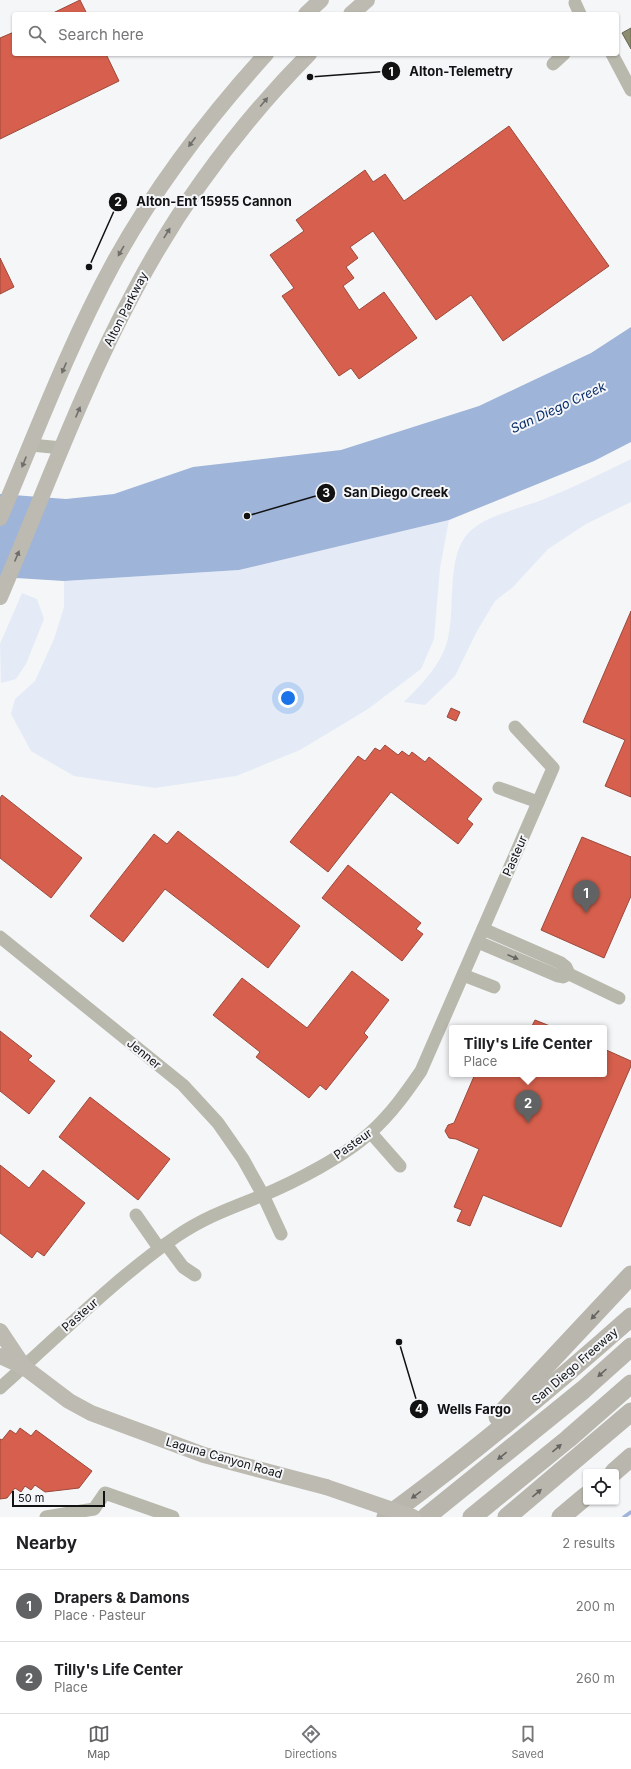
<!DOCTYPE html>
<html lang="en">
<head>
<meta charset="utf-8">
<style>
	:root { --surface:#fff; --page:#f6f6f6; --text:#202124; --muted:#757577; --line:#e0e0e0; --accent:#616263 }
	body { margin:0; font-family:Inter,sans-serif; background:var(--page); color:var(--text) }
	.controls { position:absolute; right:12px; bottom:12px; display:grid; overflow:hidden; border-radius:4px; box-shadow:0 1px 3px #0004 }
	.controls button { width:36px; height:36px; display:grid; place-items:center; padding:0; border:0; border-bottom:1px solid var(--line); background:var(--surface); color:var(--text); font:20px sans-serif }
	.scale { position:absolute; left:12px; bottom:10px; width:93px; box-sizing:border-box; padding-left:4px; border:2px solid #121213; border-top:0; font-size:11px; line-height:14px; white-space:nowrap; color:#121213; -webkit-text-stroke:3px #f4f6f9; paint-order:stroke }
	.you { position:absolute; left:288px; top:698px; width:14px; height:14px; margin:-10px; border:3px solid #fff; border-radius:50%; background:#1a73e8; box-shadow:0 0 0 6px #1a73e833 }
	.badge { display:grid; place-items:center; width:26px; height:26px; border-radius:50%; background:var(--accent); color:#fff; font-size:13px; font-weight:700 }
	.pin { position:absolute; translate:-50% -33px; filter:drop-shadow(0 1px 2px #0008) }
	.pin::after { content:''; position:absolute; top:21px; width:14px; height:12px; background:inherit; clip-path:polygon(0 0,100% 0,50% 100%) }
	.popup { position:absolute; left:449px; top:1025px; width:158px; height:52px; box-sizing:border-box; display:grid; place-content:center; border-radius:4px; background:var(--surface); filter:drop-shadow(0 1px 3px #0005); font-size:13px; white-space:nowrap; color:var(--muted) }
	.popup b { font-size:15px; color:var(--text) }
	.popup::after { content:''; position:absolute; left:50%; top:100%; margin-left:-8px; border:8px solid transparent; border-top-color:var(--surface) }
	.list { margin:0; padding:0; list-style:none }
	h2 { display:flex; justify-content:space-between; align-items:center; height:52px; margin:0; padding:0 16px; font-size:17px }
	h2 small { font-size:13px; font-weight:400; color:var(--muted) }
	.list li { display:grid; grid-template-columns:26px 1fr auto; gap:12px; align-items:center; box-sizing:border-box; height:72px; padding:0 16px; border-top:1px solid var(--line) }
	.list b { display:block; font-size:15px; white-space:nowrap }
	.list p { margin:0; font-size:13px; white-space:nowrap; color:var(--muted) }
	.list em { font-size:13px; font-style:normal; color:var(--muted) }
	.icon { flex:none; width:22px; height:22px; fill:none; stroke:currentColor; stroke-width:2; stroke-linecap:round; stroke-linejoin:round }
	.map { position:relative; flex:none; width:631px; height:1517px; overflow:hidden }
	.search { position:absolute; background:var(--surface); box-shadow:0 1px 3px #0004; left:12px; right:12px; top:12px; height:44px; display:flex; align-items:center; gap:10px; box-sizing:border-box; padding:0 14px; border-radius:4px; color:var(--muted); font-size:15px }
	.sheet { height:196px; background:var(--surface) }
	nav { display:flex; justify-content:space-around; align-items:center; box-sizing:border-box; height:56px; border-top:1px solid var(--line); background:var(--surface); font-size:11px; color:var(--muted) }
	nav a { display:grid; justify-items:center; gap:2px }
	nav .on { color:var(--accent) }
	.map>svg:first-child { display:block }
	.green { fill:#e4ebf7 }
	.water { fill:#9eb4d8 }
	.shops { fill:#d6604d; stroke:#9b493c }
	.industry { fill:#8c8c6e; stroke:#676753 }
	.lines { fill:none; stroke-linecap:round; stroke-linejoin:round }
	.stream { stroke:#9eb4d8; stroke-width:3.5 }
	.minor { stroke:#b9b8ad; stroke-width:13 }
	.major { stroke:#bcbab1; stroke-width:16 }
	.highway { stroke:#b9b6ad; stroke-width:19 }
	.major-bridge { stroke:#bcbab1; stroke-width:16 }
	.oneway { fill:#706e6a }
	.oneway2 { fill:#666560 }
	.oneway3 { fill:#666460 }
	.labels { text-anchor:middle; stroke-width:4; stroke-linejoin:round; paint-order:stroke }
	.street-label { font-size:12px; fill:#121213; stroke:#f4f6f9 }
	.water-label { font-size:13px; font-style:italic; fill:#062a66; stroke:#f4f6f9 }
	.leader { fill:none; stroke:#121213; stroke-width:1.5 }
	.callout-dot { fill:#121213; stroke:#f4f6f9; stroke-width:1.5 }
	.mark-label { font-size:12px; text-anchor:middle; font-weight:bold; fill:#fff }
	.callout-label { font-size:13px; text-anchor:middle; font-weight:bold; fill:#121213; stroke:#f4f6f9; stroke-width:4; stroke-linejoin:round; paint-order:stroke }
</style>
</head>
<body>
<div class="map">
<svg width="631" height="1517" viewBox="0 0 631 1517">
	<rect width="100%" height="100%" fill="#f5f6f8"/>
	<!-- green -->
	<g class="green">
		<path d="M631,459V502L586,524L548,549L513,587L495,601L476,633L455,676L425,705L404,702C422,684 442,664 448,638C455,609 447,562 465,537C480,515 525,508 549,497C577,486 604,472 631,459Z"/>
		<path d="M449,520L440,568L434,639L421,669L368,709L300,750L236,776L155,788L74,776L31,751L11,714L15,699L35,681L54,639L64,607V581L239,570Z"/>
		<path d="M22,593L37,599L44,619L26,664L16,679L1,683L0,644Z"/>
	</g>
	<!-- water -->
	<path class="water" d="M631,327V442L594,461L449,520L239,570L64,581L0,577V494L66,499L114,494L193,467L341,450L479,406L591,353Z"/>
	<!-- shops -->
	<g class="shops">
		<path d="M80,0L87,14H51Z"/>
		<path d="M14,32V54H106L119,81L0,139V38Z"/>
		<path d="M509,126L609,266L503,341L471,295L436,320L373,231L350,247L358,258L346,267L354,278L343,286L359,310L384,292L417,338L359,379L351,368L339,376L282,296L294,288L270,255L304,231L296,220L365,170L373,182L385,174L404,201Z"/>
		<path d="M0,258L14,287L0,294Z"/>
		<path d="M631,611V797L605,786L625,740L583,722Z"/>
		<path d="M451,708L460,712L456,721L447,717Z"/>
		<path d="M385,745L398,755L402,751L409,756L412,752L425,762L429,757L482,799L467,819L473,824L458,844L391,792L328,872L290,842L358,756L365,761L375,748L380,751Z"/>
		<path d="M2,795L82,858L51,898L0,858V798Z"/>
		<path d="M178,831L300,926L268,968L165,889L123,942L90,916L154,834L167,844Z"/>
		<path d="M582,837L631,857V896L604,958L541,930Z"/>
		<path d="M348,865L421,923L416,929L423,934L402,961L322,898Z"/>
		<path d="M352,971L389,1000L364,1033L368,1037L326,1090L320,1085L309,1098L256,1057L260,1052L213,1015L242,978L307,1028Z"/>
		<path d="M535,1020L555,1028H531Z"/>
		<path d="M0,1031L32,1056L28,1060L55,1081L29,1114L0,1091Z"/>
		<path d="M604,1049L631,1061V1066L561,1227L483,1195L470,1226L457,1221L462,1210L454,1207L479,1149L456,1139L449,1138L445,1131L448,1125L454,1123L475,1074H604Z"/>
		<path d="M90,1097L170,1159L138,1200L59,1137Z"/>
		<path d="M0,1165L29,1188L43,1170L85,1203L44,1256L37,1251L32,1258L0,1233Z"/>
		<path d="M20,1428L31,1436L36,1430L92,1471L79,1488L45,1492L35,1485L31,1490L25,1486L21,1492L15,1488L7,1498L0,1499V1439L2,1440L10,1430L16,1434Z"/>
	</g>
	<!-- industry -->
	<path class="industry" d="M631,28V49L622,33Z"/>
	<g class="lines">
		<!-- stream -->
		<path class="stream" d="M624,1517L631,1512"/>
		<!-- minor -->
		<g class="minor">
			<path d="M575,3L580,14"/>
			<path d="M612,54L631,90"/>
			<path d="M553,64L564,54"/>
			<path d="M31,445L62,448"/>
			<path d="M499,788L538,802"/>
			<path d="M0,937L183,1085L218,1123L243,1159L263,1195L281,1234"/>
			<path d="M478,942L558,976L563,977L569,974L566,967L561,963L483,929"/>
			<path d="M569,974L619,998"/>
			<path d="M463,975L494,987"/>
			<path d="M371,1133L400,1166"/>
			<path d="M136,1215L159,1248"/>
			<path d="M166,1244L183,1267L195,1275"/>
			<path d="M0,1388C58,1337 113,1280 177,1236C205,1217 231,1208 261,1196C295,1182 345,1156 371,1132C391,1114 406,1093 421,1071L553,768L515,727"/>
			<path d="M46,1517L94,1509L105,1493L173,1517"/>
		</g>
		<!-- major -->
		<g class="major">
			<path d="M306,14L321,0"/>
			<path d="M351,14L367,0"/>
			<path d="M0,518C36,433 69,345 113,264C155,187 208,118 266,54"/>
			<path d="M0,597C44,494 82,388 135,290C181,203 240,124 309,54"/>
			<path d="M0,1331L24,1367"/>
			<path d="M0,1356L24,1367L69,1401L91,1413L204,1455L326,1487"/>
		</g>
		<!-- highway -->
		<g class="highway">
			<path d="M498,1417L631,1275"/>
			<path d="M614,1472L631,1457"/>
			<path d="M386,1517C471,1455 552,1387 631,1317"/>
			<path d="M426,1517L583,1390L631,1347"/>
			<path d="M472,1517L568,1439L631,1384"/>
			<path d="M507,1517L631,1412"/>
			<path d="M561,1517L586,1496"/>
		</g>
		<!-- major-bridge -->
		<path class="major-bridge" d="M326,1487L413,1517"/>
	</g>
	<!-- one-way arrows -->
	<defs><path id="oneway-solid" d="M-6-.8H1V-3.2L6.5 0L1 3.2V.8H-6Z"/></defs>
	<g class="oneway">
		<use href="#oneway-solid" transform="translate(264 102) rotate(-50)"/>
		<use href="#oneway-solid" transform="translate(192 142) rotate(127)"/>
		<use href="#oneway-solid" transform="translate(167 233) rotate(-58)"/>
		<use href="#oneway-solid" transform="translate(121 251) rotate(120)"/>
		<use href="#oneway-solid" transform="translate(64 368) rotate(113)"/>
		<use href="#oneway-solid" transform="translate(78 412) rotate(-67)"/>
		<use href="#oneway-solid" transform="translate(24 462) rotate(112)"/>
		<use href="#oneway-solid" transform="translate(17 556) rotate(-67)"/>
	</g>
	<use class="oneway2" href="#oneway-solid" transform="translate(513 957) rotate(23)"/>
	<g class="oneway3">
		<use href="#oneway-solid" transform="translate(595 1315) rotate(133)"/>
		<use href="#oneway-solid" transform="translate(602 1373) rotate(138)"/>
		<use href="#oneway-solid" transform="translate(557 1448) rotate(-40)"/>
		<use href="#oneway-solid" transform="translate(502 1456) rotate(141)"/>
		<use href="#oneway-solid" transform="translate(537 1493) rotate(-40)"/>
		<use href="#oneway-solid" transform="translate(416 1495) rotate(144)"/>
	</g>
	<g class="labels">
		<!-- street labels -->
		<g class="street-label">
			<text transform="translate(126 309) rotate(-63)" y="4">Alton Parkway</text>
			<text transform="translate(515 856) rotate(-66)" y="4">Pasteur</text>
			<text transform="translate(144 1054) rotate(39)" y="4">Jenner</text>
			<text transform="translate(353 1144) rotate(-35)" y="4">Pasteur</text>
			<text transform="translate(80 1315) rotate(-41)" y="4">Pasteur</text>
			<text transform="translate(575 1366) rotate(-41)" y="4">San Diego Freeway</text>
			<text transform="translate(224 1458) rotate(16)" y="4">Laguna Canyon Road</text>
		</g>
		<!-- water labels -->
		<g class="water-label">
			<text transform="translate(558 407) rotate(-25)" y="5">San Diego Creek</text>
		</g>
	</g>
	<!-- callouts -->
	<path class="leader" d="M310 77L391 71M89 267L118 202M247 516L326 493M399 1342L419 1409"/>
	<g class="callout-dot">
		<circle cx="310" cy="77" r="4"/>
		<circle cx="89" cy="267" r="4"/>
		<circle cx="247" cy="516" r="4"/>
		<circle cx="399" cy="1342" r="4"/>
		<circle cx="391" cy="71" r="10"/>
		<circle cx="118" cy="202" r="10"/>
		<circle cx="326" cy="493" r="10"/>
		<circle cx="419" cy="1409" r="10"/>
	</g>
	<g class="mark-label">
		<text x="391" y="76">1</text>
		<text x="118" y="206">2</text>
		<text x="326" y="497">3</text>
		<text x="419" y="1413">4</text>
	</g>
	<g class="callout-label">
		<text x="461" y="76">Alton-Telemetry</text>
		<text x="214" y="206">Alton-Ent 15955 Cannon</text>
		<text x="396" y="497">San Diego Creek</text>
		<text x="474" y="1414">Wells Fargo</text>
	</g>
</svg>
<div class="controls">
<button><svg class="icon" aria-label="locate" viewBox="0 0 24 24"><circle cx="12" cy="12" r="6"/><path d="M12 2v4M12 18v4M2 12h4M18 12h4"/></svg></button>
</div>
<div class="scale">50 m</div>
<div class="you"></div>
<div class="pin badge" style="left:586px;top:913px">1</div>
<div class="pin badge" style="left:528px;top:1123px">2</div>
<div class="popup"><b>Tilly's Life Center</b>Place</div>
<div class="search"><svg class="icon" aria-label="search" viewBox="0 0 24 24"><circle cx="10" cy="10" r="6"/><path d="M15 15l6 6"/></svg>Search here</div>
</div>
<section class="sheet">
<h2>Nearby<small>2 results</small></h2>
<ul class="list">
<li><span class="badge">1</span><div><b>Drapers &amp; Damons</b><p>Place · Pasteur</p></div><em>200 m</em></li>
<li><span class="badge">2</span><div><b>Tilly's Life Center</b><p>Place</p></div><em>260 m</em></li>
</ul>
</section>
<nav>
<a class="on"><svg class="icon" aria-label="map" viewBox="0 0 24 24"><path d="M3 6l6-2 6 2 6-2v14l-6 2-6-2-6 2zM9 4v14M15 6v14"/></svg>Map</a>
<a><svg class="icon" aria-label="directions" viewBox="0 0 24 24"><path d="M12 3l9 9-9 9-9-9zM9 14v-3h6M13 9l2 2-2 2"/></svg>Directions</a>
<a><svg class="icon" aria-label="saved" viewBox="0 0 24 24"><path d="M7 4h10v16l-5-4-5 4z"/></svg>Saved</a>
</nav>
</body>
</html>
